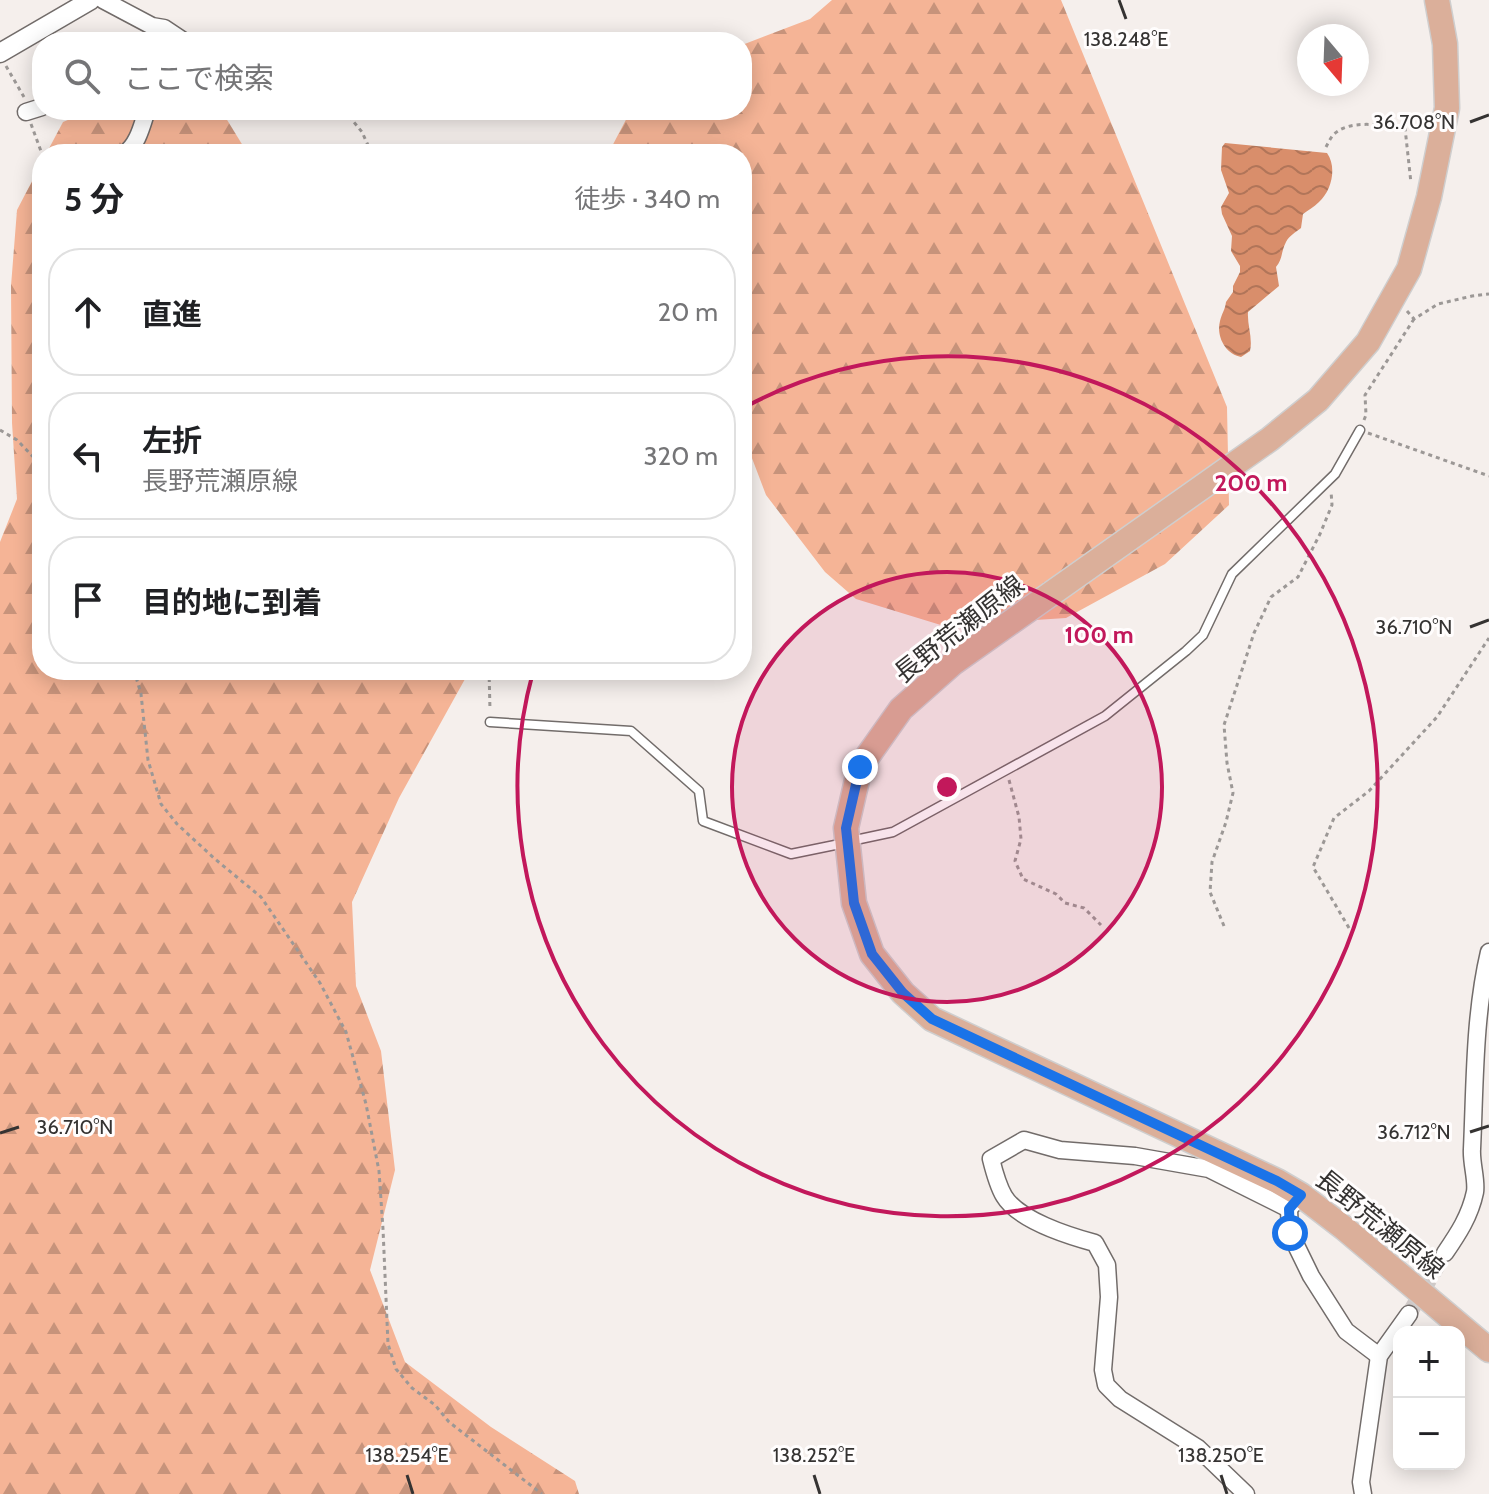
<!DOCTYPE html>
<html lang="ja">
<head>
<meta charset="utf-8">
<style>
	:root { --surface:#fff; --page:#f6f6f6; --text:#202124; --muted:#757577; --line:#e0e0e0 }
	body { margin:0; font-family:Cabin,"Noto Sans JP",sans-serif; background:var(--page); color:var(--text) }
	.controls { position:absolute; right:24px; bottom:24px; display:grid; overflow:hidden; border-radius:16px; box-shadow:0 4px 20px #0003 }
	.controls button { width:72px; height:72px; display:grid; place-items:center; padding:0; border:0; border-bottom:2px solid var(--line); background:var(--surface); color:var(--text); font:40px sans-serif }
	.compass { position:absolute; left:1297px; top:24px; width:72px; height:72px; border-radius:50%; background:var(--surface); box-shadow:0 4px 20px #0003; rotate:161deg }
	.stop { position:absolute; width:24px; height:24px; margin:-18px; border:6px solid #1a73e8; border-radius:50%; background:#fff }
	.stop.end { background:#1a73e8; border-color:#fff; box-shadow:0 2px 8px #0008 }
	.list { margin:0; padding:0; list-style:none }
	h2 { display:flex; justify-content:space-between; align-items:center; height:104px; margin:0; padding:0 32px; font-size:34px }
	h2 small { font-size:26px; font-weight:400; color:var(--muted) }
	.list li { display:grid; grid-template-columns:52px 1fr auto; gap:24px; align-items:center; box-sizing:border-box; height:128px; margin:0 16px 16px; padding:0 16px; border:2px solid var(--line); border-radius:32px }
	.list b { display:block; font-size:30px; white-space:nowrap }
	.list p { margin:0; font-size:26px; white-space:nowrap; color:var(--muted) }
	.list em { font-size:26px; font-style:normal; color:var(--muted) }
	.icon { flex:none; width:44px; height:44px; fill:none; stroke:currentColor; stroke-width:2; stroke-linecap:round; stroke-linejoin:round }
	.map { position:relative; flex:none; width:1489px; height:1494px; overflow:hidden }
	.search { position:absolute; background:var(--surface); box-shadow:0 4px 20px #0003; left:32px; top:32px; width:720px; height:88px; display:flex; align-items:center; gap:20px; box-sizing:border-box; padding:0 28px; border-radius:32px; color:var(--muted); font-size:30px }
	.panel { position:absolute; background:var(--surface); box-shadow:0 4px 20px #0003; left:32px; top:144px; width:720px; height:536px; border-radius:32px }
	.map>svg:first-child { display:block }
	.forest { fill:url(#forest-firs) }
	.water { fill:url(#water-waves) }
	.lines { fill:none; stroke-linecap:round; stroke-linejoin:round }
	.minor-tunnel { stroke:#cfc9c7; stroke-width:16; stroke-dasharray:16 8; stroke-linecap:butt }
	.service-casing { stroke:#726c6a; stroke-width:11 }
	.minor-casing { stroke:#726c6a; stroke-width:19 }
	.tertiary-casing { stroke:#726c6a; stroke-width:21 }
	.primary-casing { stroke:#cfcece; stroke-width:27 }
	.path { stroke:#9c9896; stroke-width:3; stroke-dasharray:4 4; stroke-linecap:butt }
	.service { stroke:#fff; stroke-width:8 }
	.minor { stroke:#fff; stroke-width:16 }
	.tertiary { stroke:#fff; stroke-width:18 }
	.primary { stroke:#dbaf9a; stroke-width:24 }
	.route { stroke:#1a73e8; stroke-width:10 }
	.ticks { fill:none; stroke:#353332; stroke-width:3 }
	.ring { fill:none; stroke:#c2185b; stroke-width:4 }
	.labels { text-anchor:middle; stroke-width:6; stroke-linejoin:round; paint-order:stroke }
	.street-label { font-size:26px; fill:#353332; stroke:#fffdfd }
	.ticks-label { font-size:20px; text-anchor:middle; fill:#353332; stroke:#fffdfd; stroke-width:6; stroke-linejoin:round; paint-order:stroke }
	.centre { fill:#c2185b; stroke:#fffdfd; stroke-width:4 }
	.ring-label { font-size:24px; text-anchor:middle; font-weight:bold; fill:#c2185b; stroke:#fffdfd; stroke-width:6; stroke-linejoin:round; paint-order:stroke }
</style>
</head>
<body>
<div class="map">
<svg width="1489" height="1494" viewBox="0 0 1489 1494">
	<defs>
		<pattern id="forest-firs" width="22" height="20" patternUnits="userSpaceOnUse" patternTransform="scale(2)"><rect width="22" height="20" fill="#f5b496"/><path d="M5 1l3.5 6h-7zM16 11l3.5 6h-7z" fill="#c7937b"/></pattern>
		<pattern id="water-waves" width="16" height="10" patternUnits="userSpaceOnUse" patternTransform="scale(2)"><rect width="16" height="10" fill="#d98e6b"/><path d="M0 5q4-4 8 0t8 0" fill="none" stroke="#b17559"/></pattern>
	</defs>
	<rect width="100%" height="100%" fill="#f5efec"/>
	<!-- forest -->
	<g class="forest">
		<path d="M832,0H1061L1227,407L1229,505L1165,564L1066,618L944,626L856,599L825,572L766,495L742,432V154H608L631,110H742V45L810,19Z"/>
		<path d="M92,110H221L248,154H46L63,122Z"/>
		<path d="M42,162V670H470L399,798L352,902L356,986L381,1051L395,1170L370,1270L405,1362L491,1427L575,1481L579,1494H0V542L17,499L12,423L11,286L17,210Z"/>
	</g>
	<!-- water -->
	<path class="water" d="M1225,143L1327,153C1337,167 1332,190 1319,202C1314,207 1308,210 1303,214L1301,228C1296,232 1289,236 1286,242C1281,251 1283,259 1276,267L1279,286L1248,312C1247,325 1253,338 1250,351L1241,357C1225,354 1216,336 1220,321C1222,313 1225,310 1226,302L1233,292V286L1240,272V266L1231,251L1232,236L1222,214L1221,207L1229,193L1221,170L1222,147Z"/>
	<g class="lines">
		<!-- minor-tunnel -->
		<path class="minor-tunnel" d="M1409,1314L1445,1253"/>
		<!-- service casing -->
		<g class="service-casing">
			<g id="service">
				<path d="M490,722L631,731L699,791L703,821L791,854L835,845"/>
				<path d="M860,839L893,832L1105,716L1186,651L1203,635L1232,574L1335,474L1360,430"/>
			</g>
		</g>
		<!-- minor casing -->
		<g class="minor-casing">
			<g id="minor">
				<path d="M103,0L152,26L164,28L185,42"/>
				<path d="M26,112L42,107"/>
				<path d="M124,154C138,145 142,125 147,110"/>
				<path d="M1295,1202L1289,1209L1290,1233L1311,1276L1346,1331L1379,1356"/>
				<path d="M1445,1253C1458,1234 1470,1216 1475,1192C1477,1180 1471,1163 1472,1149C1475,1084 1474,1016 1489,952"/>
				<path d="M1246,1494L1198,1448L1120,1399L1106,1385L1103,1370L1109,1297L1107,1265L1095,1243C1069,1236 1018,1220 1004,1196C998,1186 994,1171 991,1159L1024,1140L1060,1150L1135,1156L1209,1169L1289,1209"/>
				<path d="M1363,1494L1361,1482L1379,1356L1409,1314"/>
			</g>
		</g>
		<!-- tertiary casing -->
		<g class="tertiary-casing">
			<path id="tertiary" d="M0,53L91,0"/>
		</g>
		<!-- primary casing -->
		<g class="primary-casing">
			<path id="primary" d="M1437,0L1445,44L1447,108L1429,197L1409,269L1368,342L1318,400L1270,439L953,663L901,709L860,767L846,828L854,903L872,954L903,993L932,1019L1277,1181L1301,1195L1344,1228L1489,1350"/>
		</g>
		<!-- path -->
		<g class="path">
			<path d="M6,66L24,97"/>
			<path d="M344,110L362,132L372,154"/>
			<path d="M31,124L42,154"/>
			<path d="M1326,147C1328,143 1330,139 1333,135C1350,118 1384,126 1405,128L1411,183"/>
			<path d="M1407,311L1414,319L1438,304L1472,296L1489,294"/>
			<path d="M1364,420L1366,415L1365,395L1414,319"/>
			<path d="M0,430L17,440L42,466"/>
			<path d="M1368,433L1489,476"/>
			<path d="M134,670L141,694L148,760L161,804L177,824L215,859L261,897L320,983L346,1032L366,1104L379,1171L383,1229L388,1344L396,1369L412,1388L435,1405L449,1422L542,1494"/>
			<path d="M489,670L490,710"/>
			<path d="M1009,780L1019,817L1021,839L1015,861L1023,879L1056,894L1065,903L1084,908L1101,925"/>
			<path d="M1224,926L1210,892L1212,862L1226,822L1233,793L1227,763L1224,725L1254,633L1271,597L1298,577L1320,534L1332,505L1331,491"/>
			<path d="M1349,928L1313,867L1334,818L1369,791L1437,717L1489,638"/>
		</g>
		<!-- service -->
		<use href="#service" class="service"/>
		<!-- minor -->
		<use href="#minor" class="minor"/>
		<!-- tertiary -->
		<use href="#tertiary" class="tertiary"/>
		<!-- primary -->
		<use href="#primary" class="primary"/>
	</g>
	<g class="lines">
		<!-- route -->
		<path class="route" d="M860,767L846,828L854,903L872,954L903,993L932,1019L1277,1181L1301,1195L1289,1209L1290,1233"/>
	</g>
	<!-- ticks -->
	<path class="ticks" d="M1119,0L1126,19M1470,122L1489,115M1470,627L1489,620M1470,1132L1489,1126M0,1133L19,1127M407,1475L413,1494M814,1475L820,1494M1221,1475L1227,1494"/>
	<!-- distance rings -->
	<circle cx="947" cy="787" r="215" fill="#c2185b" fill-opacity=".12"/>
	<g class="ring">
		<circle cx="947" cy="787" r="215"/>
		<path d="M745 407A430 430 0 1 1 533 672"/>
	</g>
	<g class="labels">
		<!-- street labels -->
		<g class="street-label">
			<text transform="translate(959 629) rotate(-38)" y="9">長野荒瀬原線</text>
			<text transform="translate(1380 1224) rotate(39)" y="9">長野荒瀬原線</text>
		</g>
	</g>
	<g class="ticks-label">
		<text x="1126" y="46">138.248°E</text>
		<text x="1414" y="129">36.708°N</text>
		<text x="1414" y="634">36.710°N</text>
		<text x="75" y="1134">36.710°N</text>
		<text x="1414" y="1139">36.712°N</text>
		<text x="407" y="1462">138.254°E</text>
		<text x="814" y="1462">138.252°E</text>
		<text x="1221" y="1462">138.250°E</text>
	</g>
	<circle cx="947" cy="787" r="12" class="centre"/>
	<g class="ring-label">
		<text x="1251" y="491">200 m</text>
		<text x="1099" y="643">100 m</text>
	</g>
</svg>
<div class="controls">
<button>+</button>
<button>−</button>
</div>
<svg class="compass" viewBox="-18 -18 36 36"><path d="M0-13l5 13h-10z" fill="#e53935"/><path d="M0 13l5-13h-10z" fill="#757577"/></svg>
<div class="stop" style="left:1290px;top:1233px"></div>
<div class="stop end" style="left:860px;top:767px"></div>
<div class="search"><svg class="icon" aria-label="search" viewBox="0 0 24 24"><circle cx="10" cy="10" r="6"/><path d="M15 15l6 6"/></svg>ここで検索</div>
<section class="panel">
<h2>5 分<small>徒歩 · 340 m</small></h2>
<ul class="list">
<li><svg class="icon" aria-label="ahead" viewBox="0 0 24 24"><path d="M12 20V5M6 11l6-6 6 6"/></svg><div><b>直進</b></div><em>20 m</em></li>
<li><svg class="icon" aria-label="left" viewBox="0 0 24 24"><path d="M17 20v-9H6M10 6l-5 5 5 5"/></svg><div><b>左折</b><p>長野荒瀬原線</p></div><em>320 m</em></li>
<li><svg class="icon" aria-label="arrive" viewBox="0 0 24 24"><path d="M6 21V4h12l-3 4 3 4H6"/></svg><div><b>目的地に到着</b></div></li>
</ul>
</section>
</div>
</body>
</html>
